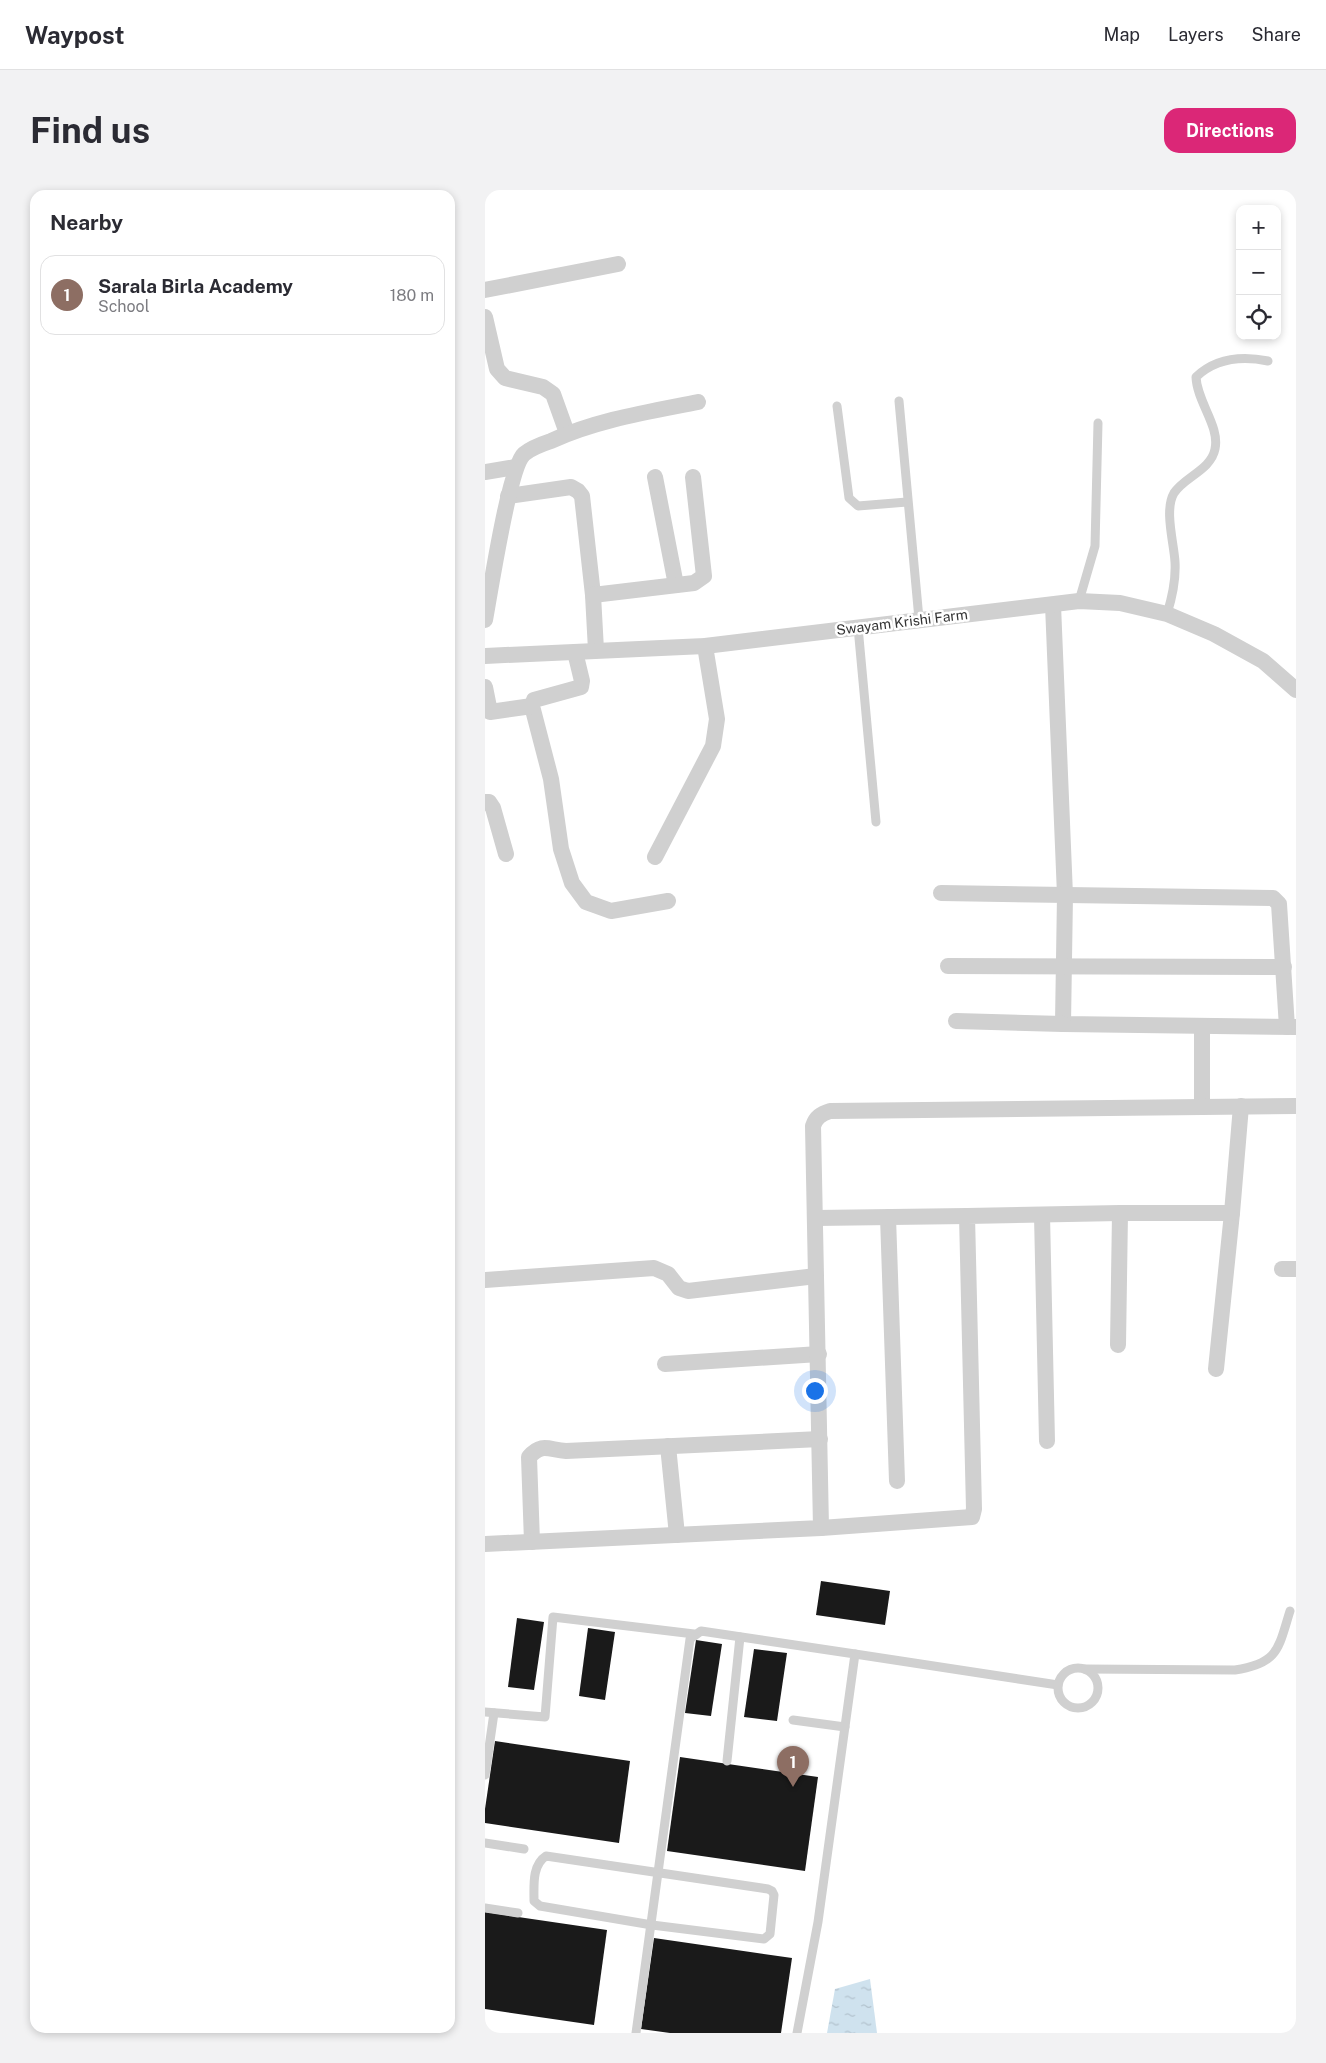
<!DOCTYPE html>
<html lang="en">
<head>
<meta charset="utf-8">
<style>
	:root { --surface:#fff; --page:#f2f2f3; --text:#2b2b33; --muted:#7c7c81; --line:#e1e1e2; --accent:#db2777 }
	body { margin:0; font-family:"Public Sans",sans-serif; background:var(--page); color:var(--text) }
	.controls { position:absolute; right:15px; top:15px; display:grid; overflow:hidden; border-radius:10px; box-shadow:0 2px 8px #0003 }
	.controls button { width:45px; height:45px; display:grid; place-items:center; padding:0; border:0; border-bottom:1px solid var(--line); background:var(--surface); color:var(--text); font:25px sans-serif }
	.you { position:absolute; left:329px; top:1200px; width:18px; height:18px; margin:-12px; border:4px solid #fff; border-radius:50%; background:#1a73e8; box-shadow:0 0 0 8px #1a73e833 }
	.badge { display:grid; place-items:center; width:32px; height:32px; border-radius:50%; background:var(--accent); color:#fff; font-size:16px; font-weight:700 }
	.pin { position:absolute; translate:-50% -41px; filter:drop-shadow(0 1px 2px #0008) }
	.pin::after { content:''; position:absolute; top:26px; width:18px; height:15px; background:inherit; clip-path:polygon(0 0,100% 0,50% 100%) }
	.list { margin:0; padding:0; list-style:none }
	h2 { display:flex; justify-content:space-between; align-items:center; height:65px; margin:0; padding:0 20px; font-size:21px }
	h2 small { font-size:16px; font-weight:400; color:var(--muted) }
	.list li { display:grid; grid-template-columns:32px 1fr auto; gap:15px; align-items:center; box-sizing:border-box; height:80px; margin:0 10px 10px; padding:0 10px; border:1px solid var(--line); border-radius:15px }
	.list b { display:block; font-size:19px; white-space:nowrap }
	.list p { margin:0; font-size:16px; white-space:nowrap; color:var(--muted) }
	.list em { font-size:16px; font-style:normal; color:var(--muted) }
	.icon { flex:none; width:28px; height:28px; fill:none; stroke:currentColor; stroke-width:2; stroke-linecap:round; stroke-linejoin:round }
	.map { position:relative; flex:none; width:811px; height:1843px; overflow:hidden; border-radius:15px }
	header { display:flex; align-items:center; gap:30px; box-sizing:border-box; height:70px; padding:0 25px; background:var(--surface); border-bottom:1px solid var(--line) }
	header strong { font-size:24px }
	nav { display:flex; gap:28px; margin-inline-start:auto; font-size:18px }
	.intro { display:flex; align-items:center; justify-content:space-between; box-sizing:border-box; height:120px; padding:0 30px }
	h1 { margin:0; font-size:35px }
	.button { padding:12px 22px; border-radius:15px; background:var(--accent); color:#fff; font-size:18px; font-weight:700 }
	main { display:flex; gap:30px; padding:0 30px }
	aside { flex:1; background:var(--surface); border-radius:15px; box-shadow:0 2px 8px #0003 }
	.map>svg:first-child { display:block }
	.water { fill:url(#water-ripples) }
	.building { fill:#1a1a1a }
	.lines { fill:none; stroke-linecap:round; stroke-linejoin:round }
	.service { stroke:#d0d0d0; stroke-width:9 }
	.minor { stroke:#d0d0d0; stroke-width:16 }
	.labels { text-anchor:middle; stroke-width:5; stroke-linejoin:round; paint-order:stroke }
	.street-label { font-size:14px; fill:#333; stroke:#fff }
</style>
</head>
<body>
<header>
<strong>Waypost</strong>
<nav><a>Map</a><a>Layers</a><a>Share</a></nav>
</header>
<div class="intro"><h1>Find us</h1><a class="button">Directions</a></div>
<main>
<aside>
<h2>Nearby<small></small></h2>
<ul class="list">
<li><span class="badge" style="background:#8d6e63">1</span><div><b>Sarala Birla Academy</b><p>School</p></div><em>180 m</em></li>
</ul>
</aside>
<div class="map">
<svg width="811" height="1843" viewBox="0 0 811 1843">
	<defs>
		<pattern id="water-ripples" width="26" height="14" patternUnits="userSpaceOnUse" patternTransform="scale(1.25)"><rect width="26" height="14" fill="#cfe2ee"/><path d="M2 4q2-2 4 0t4 0M15 11q2-2 4 0t4 0" fill="none" stroke="#b2c2cd"/></pattern>
	</defs>
	<rect width="100%" height="100%" fill="#fff"/>
	<!-- water -->
	<path class="water" d="M385,1789L392,1843H342L350,1799Z"/>
	<!-- building -->
	<g class="building">
		<path d="M336,1391L405,1401L400,1435L331,1425Z"/>
		<path d="M32,1428L59,1432L49,1500L23,1497Z"/>
		<path d="M103,1438L130,1442L120,1510L94,1506Z"/>
		<path d="M211,1450L237,1454L226,1526L200,1523Z"/>
		<path d="M269,1459L302,1463L292,1531L259,1527Z"/>
		<path d="M10,1551L145,1571L134,1653L0,1633V1619Z"/>
		<path d="M195,1567L333,1587L320,1681L182,1661Z"/>
		<path d="M0,1722L122,1740L109,1835L0,1819Z"/>
		<path d="M169,1748L307,1768L296,1843H185L156,1839Z"/>
	</g>
	<g class="lines">
		<!-- service -->
		<g class="service">
			<path d="M414,211L434,429"/>
			<path d="M352,216L364,308L373,316L422,312"/>
			<path d="M594,411L610,356L613,233"/>
			<path d="M682,424C687,408 691,389 690,372C689,353 679,320 689,303C699,287 726,280 730,259C735,236 712,212 711,187C731,168 758,166 783,171"/>
			<path d="M373,437L391,632"/>
			<path d="M370,1464L573,1495"/>
			<circle cx="593" cy="1498" r="20"/>
			<path d="M600,1479L750,1480C794,1473 793,1459 805,1421"/>
			<path d="M0,1522L60,1527L68,1427L209,1444"/>
			<path d="M308,1530L360,1537"/>
			<path d="M242,1571L255,1447"/>
			<path d="M0,1585L9,1523"/>
			<path d="M0,1653L39,1659"/>
			<path d="M61,1666L283,1699L287,1701L289,1705L285,1744L279,1749L167,1735L55,1716L49,1711C49,1695 47,1675 61,1666Z"/>
			<path d="M0,1718L33,1723"/>
			<path d="M151,1843L205,1449L216,1441L370,1464L333,1732L312,1843"/>
		</g>
		<!-- minor -->
		<g class="minor">
			<path d="M0,100L133,74"/>
			<path d="M0,127L12,179L20,188L58,197L68,204L82,243"/>
			<path d="M0,282L31,277"/>
			<path d="M170,287L191,395"/>
			<path d="M23,306L86,297L93,301L97,306L108,405L111,460"/>
			<path d="M108,405L209,393L219,386L208,287"/>
			<path d="M568,415L580,705L578,834L811,837"/>
			<path d="M0,430C5,404 24,277 39,264C46,258 57,254 66,251C112,230 163,222 213,212"/>
			<path d="M90,462L97,491L96,497L49,510L47,516L66,589L76,659L87,693L101,712L126,721L183,711"/>
			<path d="M0,466L220,456L594,411L635,413L682,424L729,444L778,471L811,500"/>
			<path d="M0,497L5,522L47,516"/>
			<path d="M0,612H4L8,618L21,664"/>
			<path d="M170,667L228,556L232,529L220,456"/>
			<path d="M456,703L788,708L794,714L802,837"/>
			<path d="M463,776L799,777"/>
			<path d="M471,831L578,834"/>
			<path d="M717,917V836"/>
			<path d="M557,1025L562,1251"/>
			<path d="M403,1027L412,1291"/>
			<path d="M331,1028L482,1026"/>
			<path d="M797,1079H811"/>
			<path d="M0,1090L169,1078L183,1084L194,1098L203,1101L331,1086"/>
			<path d="M633,1155L635,1023"/>
			<path d="M180,1174L334,1164"/>
			<path d="M731,1179L747,1023"/>
			<path d="M183,1256L192,1345"/>
			<path d="M336,1338L487,1327L489,1319L482,1026L635,1023H747L756,916"/>
			<path d="M47,1352L44,1267C57,1252 64,1260 81,1261L335,1249"/>
			<path d="M0,1354L336,1338L328,936C331,927 336,924 345,921L811,916"/>
		</g>
	</g>
	<g class="labels">
		<!-- street labels -->
		<g class="street-label">
			<text transform="translate(417 432) rotate(-7)" y="5">Swayam Krishi Farm</text>
		</g>
	</g>
</svg>
<div class="controls">
<button>+</button>
<button>−</button>
<button><svg class="icon" aria-label="locate" viewBox="0 0 24 24"><circle cx="12" cy="12" r="6"/><path d="M12 2v4M12 18v4M2 12h4M18 12h4"/></svg></button>
</div>
<div class="you"></div>
<div class="pin badge" style="left:308px;top:1597px;background:#8d6e63">1</div>
</div>
</main>
</body>
</html>
